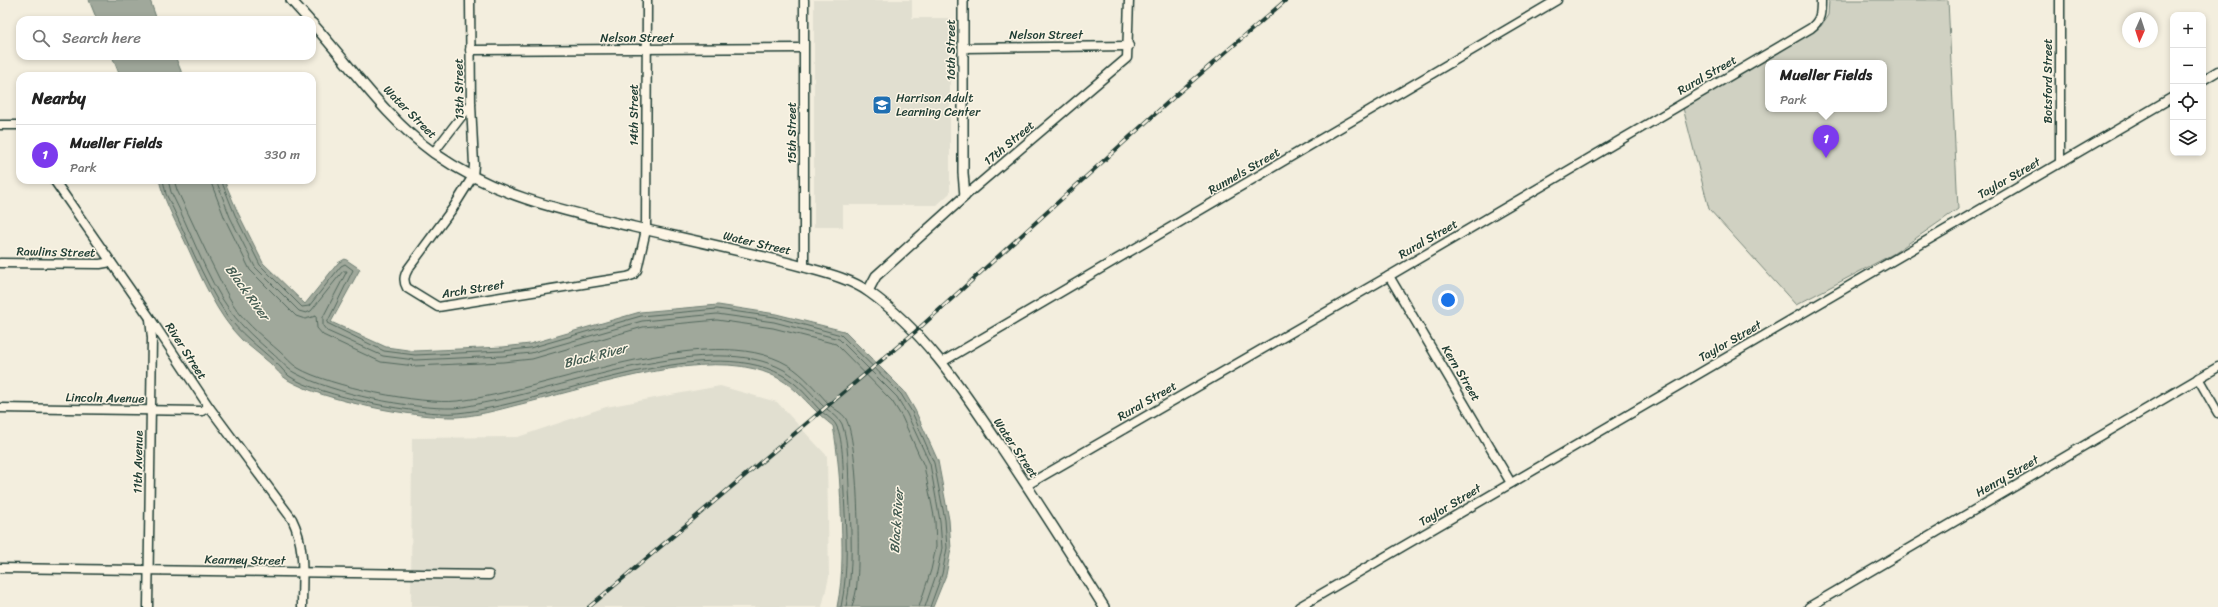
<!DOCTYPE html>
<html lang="en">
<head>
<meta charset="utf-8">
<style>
	:root { --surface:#fff; --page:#f6f6f6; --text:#222; --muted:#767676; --line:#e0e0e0; --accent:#7c3aed }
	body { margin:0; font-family:Sriracha,sans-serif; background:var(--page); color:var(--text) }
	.controls { position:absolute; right:12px; top:12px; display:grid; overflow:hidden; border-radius:8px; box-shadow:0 2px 6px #0003 }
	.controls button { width:36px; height:36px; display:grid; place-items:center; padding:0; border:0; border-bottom:1px solid var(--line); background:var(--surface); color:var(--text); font:20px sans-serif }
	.compass { position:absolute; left:2122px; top:12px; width:36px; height:36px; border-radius:50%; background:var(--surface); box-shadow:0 2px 6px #0003; rotate:183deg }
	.you { position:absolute; left:1448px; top:300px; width:14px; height:14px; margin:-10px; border:3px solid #fff; border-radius:50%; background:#1a73e8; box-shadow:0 0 0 6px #1a73e833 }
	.badge { display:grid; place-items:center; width:26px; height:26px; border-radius:50%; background:var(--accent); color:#fff; font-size:13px; font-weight:700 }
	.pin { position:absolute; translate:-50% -33px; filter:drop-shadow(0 1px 2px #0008) }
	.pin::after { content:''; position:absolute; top:21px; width:14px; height:12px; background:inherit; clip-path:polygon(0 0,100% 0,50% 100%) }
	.popup { position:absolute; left:1765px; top:60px; width:122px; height:52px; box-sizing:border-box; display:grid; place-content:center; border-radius:8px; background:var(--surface); filter:drop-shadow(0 1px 3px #0005); font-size:13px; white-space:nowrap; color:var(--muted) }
	.popup b { font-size:15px; color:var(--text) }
	.popup::after { content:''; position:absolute; left:50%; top:100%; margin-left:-8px; border:8px solid transparent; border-top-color:var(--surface) }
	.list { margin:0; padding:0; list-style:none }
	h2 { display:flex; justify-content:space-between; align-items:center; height:52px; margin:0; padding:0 16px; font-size:17px }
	h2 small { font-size:13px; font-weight:400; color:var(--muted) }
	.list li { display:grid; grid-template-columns:26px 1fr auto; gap:12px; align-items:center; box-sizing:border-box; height:60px; padding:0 16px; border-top:1px solid var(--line) }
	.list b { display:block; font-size:15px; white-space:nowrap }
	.list p { margin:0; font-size:13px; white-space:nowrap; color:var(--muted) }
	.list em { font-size:13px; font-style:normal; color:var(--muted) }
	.icon { flex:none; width:22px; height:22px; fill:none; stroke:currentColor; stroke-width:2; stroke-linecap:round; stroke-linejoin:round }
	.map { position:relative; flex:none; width:2218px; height:607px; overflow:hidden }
	.search { position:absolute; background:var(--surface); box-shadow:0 2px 6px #0003; left:16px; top:16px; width:300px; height:44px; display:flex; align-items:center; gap:10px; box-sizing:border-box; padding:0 14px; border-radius:12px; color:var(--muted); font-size:15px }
	.panel { position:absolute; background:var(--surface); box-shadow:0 2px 6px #0003; left:16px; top:72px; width:300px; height:112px; border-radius:12px }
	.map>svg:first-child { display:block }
	.built { fill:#e1dfd0 }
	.green { fill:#d0d1c2; stroke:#78877b; fill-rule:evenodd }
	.water { fill:#a0a89b; stroke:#6c7d72 }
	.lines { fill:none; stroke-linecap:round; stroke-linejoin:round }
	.shore { stroke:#53685d; stroke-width:1 }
	.minor-casing { stroke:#1f3d34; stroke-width:11 }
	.tertiary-casing { stroke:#1f3d34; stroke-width:12 }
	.minor { stroke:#fcf5e5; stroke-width:8 }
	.tertiary { stroke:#fcf5e5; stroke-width:9 }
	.rail-casing { stroke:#1f3d34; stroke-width:4 }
	.rail { stroke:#fcf5e5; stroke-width:2.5; stroke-dasharray:8; stroke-linecap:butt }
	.labels { text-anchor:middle; stroke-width:3; stroke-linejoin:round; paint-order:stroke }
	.street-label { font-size:12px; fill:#1f3d34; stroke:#fcf5e5 }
	.poi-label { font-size:12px; fill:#1f3d34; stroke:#fcf5e5; text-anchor:start }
	.water-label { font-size:13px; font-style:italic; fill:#465d53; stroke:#fcf5e5 }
</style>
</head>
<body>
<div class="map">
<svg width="2218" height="607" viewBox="0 0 2218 607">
	<rect width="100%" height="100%" fill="#f3eede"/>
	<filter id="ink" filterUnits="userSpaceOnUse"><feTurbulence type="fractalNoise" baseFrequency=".025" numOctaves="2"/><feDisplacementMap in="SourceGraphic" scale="8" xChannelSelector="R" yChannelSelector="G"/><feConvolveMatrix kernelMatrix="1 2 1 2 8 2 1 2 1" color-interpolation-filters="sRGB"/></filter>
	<g filter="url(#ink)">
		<!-- built -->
		<g class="built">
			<path d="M814,0H912V18H950V193L937,205H843V227H814Z"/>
			<path d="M720,386L777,402L827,456L829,577L822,607H411L412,438L518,437L606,407Z"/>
		</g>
		<!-- green -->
		<path class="green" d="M1829,0H1948L1958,209L1893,254L1796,305L1709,209L1683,108L1821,26L1828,15ZM1768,63H1884V109H1768Z"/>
		<!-- water -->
		<g class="water">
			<path d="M89,0H150L157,20H97Z"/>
			<path d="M112,56H175L183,76H120Z"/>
			<path d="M159,180H224L238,213L263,263L305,304L338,263L345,259L360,269L331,322L386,347L415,351L503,347L530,344L640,312L718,305L776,314L844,331L904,391L915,410L938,461L949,520L951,549L946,575L933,607H837C844,574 842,542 841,509C840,481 838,454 833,426C803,403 796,380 755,369C690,352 582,390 517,405C498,410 476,416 456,417C414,418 324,401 288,380C281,376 276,369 270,363C261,355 251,348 242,340C217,315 202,279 188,248C178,226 165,204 159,180Z"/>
		</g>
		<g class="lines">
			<!-- shore -->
			<g class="shore">
				<path d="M163,180L166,194C186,233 201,277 226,314C239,333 258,346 275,362C280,366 284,372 289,376C317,396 423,416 457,413C545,405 703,331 782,375C797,383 807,396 818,408C823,414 833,419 836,425C844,439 843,477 844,494C846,532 849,569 841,607"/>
				<path d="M168,180L171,192C191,231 205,276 231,312C243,328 258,341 273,354C280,360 287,369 295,373C334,394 410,409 454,408C467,407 481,403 493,401C571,386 712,330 784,370C799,379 810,391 821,404C827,410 838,416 842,424C849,444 848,467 849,488C851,528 854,568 846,607"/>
				<path d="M174,180L177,190C192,221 206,253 222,284C227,293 231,302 237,310C249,326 264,338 279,351C286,357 291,364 298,368C328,386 422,405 457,401C545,392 709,318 788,365C804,375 815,389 828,403C833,409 842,412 846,419C858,441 860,554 857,583C857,591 854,599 852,607"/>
				<path d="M210,180L225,219L250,270L296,316L305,319L316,316L317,328L323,335L381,362L415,366L503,362L532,359L643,327L717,320L773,328L836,344L892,401L902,417L924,466L935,521L936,547L931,570L919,607"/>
				<path d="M216,180L230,217L255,267L299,311L306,313L311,311L343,271H347L323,317V326L327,331L383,356L415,360L503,356L531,353L642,321L717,314L774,322L839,339L897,397L907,414L930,464L940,521L942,548L937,572L925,607"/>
				<path d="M221,180L235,215L260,265L302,307L309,306L341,266L345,264L353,270L327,323L384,351L415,355L503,351L530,348L641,316L717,309L775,317L841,335L901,394L912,412L934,463L945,520L947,548L942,574L930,607"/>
			</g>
			<!-- minor casing -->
			<g class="minor-casing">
				<g id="minor">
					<path d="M470,0L471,104L474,165L473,176L453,208L408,269C404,276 403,281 407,288L438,307L627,277L633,275L637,270L646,230L647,0"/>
					<path d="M804,0V267"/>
					<path d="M2060,0V162"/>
					<path d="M963,48L1129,46"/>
					<path d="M470,50L803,48"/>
					<path d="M2203,80L2218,71"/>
					<path d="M0,125H20"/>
					<path d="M434,152L471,104"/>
					<path d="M54,180L150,318L209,407L292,519C306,547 302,576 302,607"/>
					<path d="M965,196L1127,58L1129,0"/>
					<path d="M0,263L100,264L111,262"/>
					<path d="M1389,276L1511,483"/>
					<path d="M942,362L1557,0"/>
					<path d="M2198,378L2218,413"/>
					<path d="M0,408L202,411L209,407"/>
					<path d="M1027,485L1389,276L1811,28C1821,20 1821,13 1821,0"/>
					<path d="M0,568L489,575"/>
					<path d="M148,607L152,338L150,319"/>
					<path d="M1299,607L2173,97"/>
					<path d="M1809,607L2218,367"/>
				</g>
			</g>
			<!-- tertiary casing -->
			<g class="tertiary-casing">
				<g id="tertiary">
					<path d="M291,0L309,20"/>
					<path d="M312,23C351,66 386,119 434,153C497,197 560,210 634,227C691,240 748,252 804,267C826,273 851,279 869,292C924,331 960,386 997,441C1034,496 1069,551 1104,607"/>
					<path d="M868,291L876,276L965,196L963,173V0"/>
				</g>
			</g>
			<!-- minor -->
			<use href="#minor" class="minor"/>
			<!-- tertiary -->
			<use href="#tertiary" class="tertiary"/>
			<!-- rail casing -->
			<g class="rail-casing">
				<path id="rail" d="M589,607L915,332L1176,95L1286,0"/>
			</g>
			<!-- rail -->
			<use href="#rail" class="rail"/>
		</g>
	</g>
	<!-- icons -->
	<defs>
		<g id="school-square" transform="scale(1)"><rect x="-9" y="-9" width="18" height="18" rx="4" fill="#1f6fb2" stroke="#fcf5e5"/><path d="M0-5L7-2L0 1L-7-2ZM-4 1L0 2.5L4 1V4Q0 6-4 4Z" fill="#fff"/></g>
	</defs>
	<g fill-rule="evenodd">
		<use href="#school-square" x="882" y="105"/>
	</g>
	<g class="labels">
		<!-- street labels -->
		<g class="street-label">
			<text x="1046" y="39">Nelson Street</text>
			<text x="637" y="42">Nelson Street</text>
			<text transform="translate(951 50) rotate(-90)" y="4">16th Street</text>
			<text transform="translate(1707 75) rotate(-30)" y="4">Rural Street</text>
			<text transform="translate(2048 81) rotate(-90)" y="4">Botsford Street</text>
			<text transform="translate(459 89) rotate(-91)" y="4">13th Street</text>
			<text transform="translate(410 112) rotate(45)" y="4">Water Street</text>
			<text transform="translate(634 115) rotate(-90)" y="4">14th Street</text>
			<text transform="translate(792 133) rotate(-90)" y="4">15th Street</text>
			<text transform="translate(1009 143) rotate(-40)" y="4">17th Street</text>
			<text transform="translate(1244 171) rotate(-30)" y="4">Runnels Street</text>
			<text transform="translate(2009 178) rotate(-30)" y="4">Taylor Street</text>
			<text transform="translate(1428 239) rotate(-30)" y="4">Rural Street</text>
			<text transform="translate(757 243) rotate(13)" y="4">Water Street</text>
			<text transform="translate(56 252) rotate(1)" y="4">Rawlins Street</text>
			<text transform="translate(473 289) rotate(-9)" y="4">Arch Street</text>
			<text transform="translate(1730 341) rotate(-30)" y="4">Taylor Street</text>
			<text transform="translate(186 351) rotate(57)" y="4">River Street</text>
			<text transform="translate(1461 373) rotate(59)" y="4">Kern Street</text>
			<text transform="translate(105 398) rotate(1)" y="4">Lincoln Avenue</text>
			<text transform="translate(1147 401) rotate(-30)" y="4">Rural Street</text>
			<text transform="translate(1016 448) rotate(56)" y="4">Water Street</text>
			<text transform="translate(138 462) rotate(-89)" y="4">11th Avenue</text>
			<text transform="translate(2007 476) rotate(-30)" y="4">Henry Street</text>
			<text transform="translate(1450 505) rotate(-31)" y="4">Taylor Street</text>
			<text transform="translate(245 560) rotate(1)" y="4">Kearney Street</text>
		</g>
		<!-- poi labels -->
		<g class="poi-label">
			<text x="896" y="102">Harrison Adult<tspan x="896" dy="14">Learning Center</tspan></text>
		</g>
		<!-- water labels -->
		<g class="water-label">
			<text transform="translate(248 292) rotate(54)" y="5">Black River</text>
			<text transform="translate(595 355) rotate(-14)" y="5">Black River</text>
			<text transform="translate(896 521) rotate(-86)" y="5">Black River</text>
		</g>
	</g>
</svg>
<div class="controls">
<button>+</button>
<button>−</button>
<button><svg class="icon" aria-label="locate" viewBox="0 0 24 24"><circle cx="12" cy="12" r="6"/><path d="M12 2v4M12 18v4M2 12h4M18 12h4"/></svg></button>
<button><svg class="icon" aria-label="layers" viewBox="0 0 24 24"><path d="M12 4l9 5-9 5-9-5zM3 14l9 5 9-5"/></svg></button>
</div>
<svg class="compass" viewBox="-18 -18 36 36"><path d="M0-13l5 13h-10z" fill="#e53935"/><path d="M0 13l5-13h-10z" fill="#767676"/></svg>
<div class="you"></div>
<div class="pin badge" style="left:1826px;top:158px">1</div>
<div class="popup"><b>Mueller Fields</b>Park</div>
<div class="search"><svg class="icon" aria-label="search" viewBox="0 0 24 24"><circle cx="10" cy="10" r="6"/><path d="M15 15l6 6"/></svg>Search here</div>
<section class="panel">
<h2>Nearby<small></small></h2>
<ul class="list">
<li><span class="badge">1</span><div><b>Mueller Fields</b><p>Park</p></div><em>330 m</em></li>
</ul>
</section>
</div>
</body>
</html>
